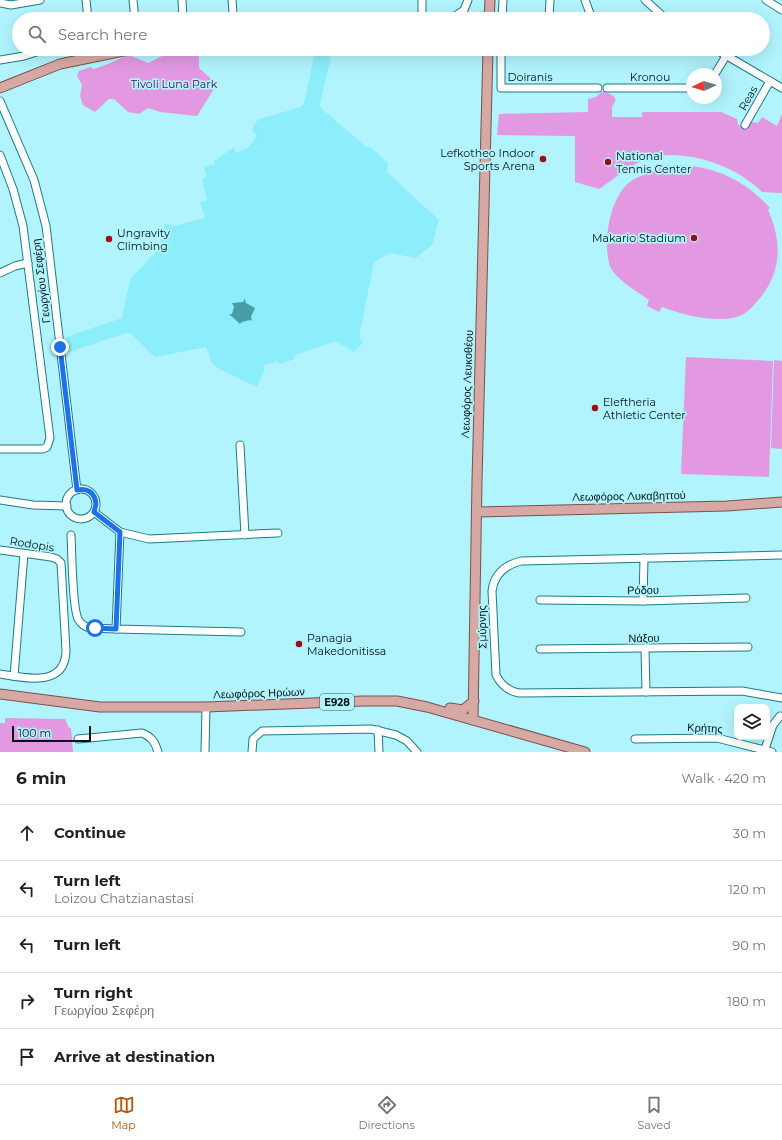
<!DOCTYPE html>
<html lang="en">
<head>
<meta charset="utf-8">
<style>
	:root { --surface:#fff; --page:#f6f6f6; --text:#202124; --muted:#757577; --line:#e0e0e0; --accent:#b45309 }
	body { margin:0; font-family:Montserrat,sans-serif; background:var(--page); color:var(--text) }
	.controls { position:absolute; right:12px; bottom:12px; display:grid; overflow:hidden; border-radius:8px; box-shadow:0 4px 16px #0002 }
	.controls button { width:36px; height:36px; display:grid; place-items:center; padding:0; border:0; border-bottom:1px solid var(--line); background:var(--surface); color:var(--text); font:20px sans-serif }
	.compass { position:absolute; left:686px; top:68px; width:36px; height:36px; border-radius:50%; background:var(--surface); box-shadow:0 4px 16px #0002; rotate:266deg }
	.scale { position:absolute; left:12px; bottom:10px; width:79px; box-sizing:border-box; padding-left:4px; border:2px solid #001418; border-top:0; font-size:11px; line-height:14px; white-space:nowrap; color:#001418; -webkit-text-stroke:3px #b1f4fd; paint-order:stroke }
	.stop { position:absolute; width:12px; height:12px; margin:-9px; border:3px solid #1a73e8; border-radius:50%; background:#fff }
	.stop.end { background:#1a73e8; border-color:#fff; box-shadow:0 1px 4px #0008 }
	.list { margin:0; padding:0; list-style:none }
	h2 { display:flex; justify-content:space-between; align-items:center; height:52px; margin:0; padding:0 16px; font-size:17px }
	h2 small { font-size:13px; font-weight:400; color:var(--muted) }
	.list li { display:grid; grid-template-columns:26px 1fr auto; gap:12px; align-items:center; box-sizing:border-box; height:56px; padding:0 16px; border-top:1px solid var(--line) }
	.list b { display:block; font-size:15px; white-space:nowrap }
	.list p { margin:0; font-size:13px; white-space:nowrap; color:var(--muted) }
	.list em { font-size:13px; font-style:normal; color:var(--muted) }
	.icon { flex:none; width:22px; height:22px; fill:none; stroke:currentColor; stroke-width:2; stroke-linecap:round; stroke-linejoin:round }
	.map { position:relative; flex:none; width:782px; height:752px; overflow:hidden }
	.search { position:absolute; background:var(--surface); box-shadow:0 4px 16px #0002; left:12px; right:12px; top:12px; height:44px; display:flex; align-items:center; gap:10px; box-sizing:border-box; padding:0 14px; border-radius:22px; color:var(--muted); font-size:15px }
	.sheet { height:332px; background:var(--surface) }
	nav { display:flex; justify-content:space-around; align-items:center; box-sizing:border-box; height:56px; border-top:1px solid var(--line); background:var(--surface); font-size:11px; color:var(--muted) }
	nav a { display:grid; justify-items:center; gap:2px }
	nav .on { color:var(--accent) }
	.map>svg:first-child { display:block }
	.built { fill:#8ceefb }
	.green { fill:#e299e2 }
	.water { fill:#479ea9 }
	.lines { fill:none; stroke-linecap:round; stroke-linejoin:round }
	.minor-casing { stroke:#1c7b86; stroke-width:9 }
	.major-casing { stroke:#7b504c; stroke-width:11 }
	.minor { stroke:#fff; stroke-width:7 }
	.major { stroke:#d7a9a4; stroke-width:9 }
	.route { stroke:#1a73e8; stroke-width:5 }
	.poi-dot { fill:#a20714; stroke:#b1f4fd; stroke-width:1.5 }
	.labels { text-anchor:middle; stroke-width:3.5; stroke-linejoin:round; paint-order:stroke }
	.shield { fill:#b1f4fd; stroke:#35575d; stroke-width:1 }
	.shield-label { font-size:10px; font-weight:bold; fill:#001418 }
	.street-label { font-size:11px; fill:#001418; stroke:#b1f4fd }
	.park-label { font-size:11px; fill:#510654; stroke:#b1f4fd }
	.poi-label { font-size:11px; fill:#001418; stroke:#b1f4fd; text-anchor:start }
</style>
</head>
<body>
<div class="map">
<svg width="782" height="752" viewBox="0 0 782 752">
	<rect width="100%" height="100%" fill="#b1f4fd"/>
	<!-- built -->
	<path class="built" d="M315,52H332L320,105L321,108L366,147L372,148L388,163L387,172L439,220L432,245L416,258L390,253L374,262L359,337L363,342L354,352L335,341L294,356L295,359L279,364L278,361L263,366L265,369L257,387L219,369L212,363L206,347L155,357L131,334L126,333L69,352L66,337L122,318L130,279L159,249L165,223L174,226L205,218L200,202L207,200L202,179L207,177L204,167L215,164L214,161L234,147L236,153L248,148L257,136L252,130L255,123L259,119L301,107L304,103Z"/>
	<!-- green -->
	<g class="green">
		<path d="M191,51L199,57V68L217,84L197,116L160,112L148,108L139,114L128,112L114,99H109L95,112L83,105L80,96L82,85L77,76L79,71L90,67L94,69C107,65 116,60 129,55L148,63L162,56Z"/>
		<path d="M602,91C608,93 613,94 616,100L612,107V117H642V112H721L737,119L738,125L746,127L751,122L758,123L762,117L777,126L782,114V193L762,192C736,166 692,151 655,156C638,159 614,179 599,189L575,182V136L497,135L499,114L588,112V99L596,97Z"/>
		<path d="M674,165C712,165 744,179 770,208L768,210C782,241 782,271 760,298C754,305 748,313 739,316C716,324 684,315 662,307L659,312L647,306L649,300C638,292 615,279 610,266C602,242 610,196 631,181C640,175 649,173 659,170V166Z"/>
		<path d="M686,357L773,361L769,477L681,474Z"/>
		<path d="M774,360L782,361V449L771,448Z"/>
		<path d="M5,718L65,719L69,728H71L73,752H0V723H5Z"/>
	</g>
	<!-- water -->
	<path class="water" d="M245,299L246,303L255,308L251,317L252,321L250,320L242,322L240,324L229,314H232L234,307L232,303L243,302Z"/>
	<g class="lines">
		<!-- minor casing -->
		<g class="minor-casing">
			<g id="minor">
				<path d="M86,0L88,19"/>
				<path d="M133,0L135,19"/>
				<path d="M182,0L183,19"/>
				<path d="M232,0L233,13L236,19"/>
				<path d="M422,0V19"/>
				<path d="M585,0L592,19"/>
				<path d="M645,0L666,19"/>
				<path d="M766,0L782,10"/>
				<path d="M0,3L11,5L40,0"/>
				<path d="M451,19L464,10L468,0"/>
				<path d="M502,19L503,0"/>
				<path d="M549,19L550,0"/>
				<path d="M501,49V88H598"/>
				<path d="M715,49L782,88"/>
				<path d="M0,60L24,56L46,49"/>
				<path d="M715,74L726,56"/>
				<path d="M607,88H692"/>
				<path d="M0,101L34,180L46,226L77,490"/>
				<path d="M745,125L770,81"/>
				<path d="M0,155L13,189L23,226L50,438L47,447L43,449H0"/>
				<path d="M0,273L15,266L28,263"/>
				<path d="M240,445L245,535"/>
				<circle cx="81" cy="504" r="15"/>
				<path d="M0,500L33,505L67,506"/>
				<path d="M94,512L120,532L149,539L278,533"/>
				<path d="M120,532L116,629L241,632"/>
				<path d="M71,535C72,552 72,606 78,619C81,624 84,627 90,628L116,629"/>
				<path d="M0,550L51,557L57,559L61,563L66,651C65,688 25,678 0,674"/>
				<path d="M782,555L521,561C505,565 494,574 492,591L496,675C501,685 508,691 519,693L742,691L782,698"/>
				<path d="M540,600L643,601L746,598"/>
				<path d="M643,601L644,558"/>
				<path d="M540,649L748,647"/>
				<path d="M645,649L646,692"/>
				<path d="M14,676L24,554"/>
				<path d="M378,730L379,752"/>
				<path d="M78,739L142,733C152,737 155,742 158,752"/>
				<path d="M635,739L717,738L772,752"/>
				<path d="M765,749L773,725L780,716"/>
				<path d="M205,752L206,707"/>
				<path d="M252,752L253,739L262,731L371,729L396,735L407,741L417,752"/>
			</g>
		</g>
		<!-- major casing -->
		<g class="major-casing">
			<g id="major">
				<path d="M489,19L490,0"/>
				<path d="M0,88L60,64L133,49"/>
				<path d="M477,512L727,506L782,502"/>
				<path d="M0,694L100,707H206L363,701H397L427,707L585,752"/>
				<path d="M450,708L463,710L474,701"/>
				<path d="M473,720L477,481L488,49"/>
			</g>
		</g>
		<!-- minor -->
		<use href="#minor" class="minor"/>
		<!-- major -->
		<use href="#major" class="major"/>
	</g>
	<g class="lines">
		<!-- route -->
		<path class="route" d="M60,347L77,490C88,488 95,493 96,504L94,512L120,532L116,629L95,628"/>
	</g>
	<!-- markers -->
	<g class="poi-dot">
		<circle cx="543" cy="159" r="4"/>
		<circle cx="608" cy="162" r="4"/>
		<circle cx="694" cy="238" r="4"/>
		<circle cx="109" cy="239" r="4"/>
		<circle cx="595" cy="408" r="4"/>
		<circle cx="299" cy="644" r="4"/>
	</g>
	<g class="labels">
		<!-- shield labels -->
		<rect class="shield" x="320" y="694" width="34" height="16" rx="3"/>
		<g class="shield-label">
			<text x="337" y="706">E928</text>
		</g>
		<!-- street labels -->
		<g class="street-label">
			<text x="530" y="81">Doiranis</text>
			<text x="650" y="81">Kronou</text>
			<text transform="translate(748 98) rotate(-60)" y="4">Reas</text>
			<text transform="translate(41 281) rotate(-97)" y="4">Γεωργίου Σεφέρη</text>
			<text transform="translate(467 384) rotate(-88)" y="4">Λεωφόρος Λευκοθέου</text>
			<text transform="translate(629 496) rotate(-1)" y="4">Λεωφόρος Λυκαβηττού</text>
			<text transform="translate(32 544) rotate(9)" y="4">Rodopis</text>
			<text transform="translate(643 590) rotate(-1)" y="4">Ρόδου</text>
			<text transform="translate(482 627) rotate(-91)" y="4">Σμύρνης</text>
			<text transform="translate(644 638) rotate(-1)" y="4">Νάξου</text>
			<text transform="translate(259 693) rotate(-2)" y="4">Λεωφόρος Ηρώων</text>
			<text transform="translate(705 728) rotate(3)" y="4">Κρήτης</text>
		</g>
		<!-- park labels -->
		<g class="park-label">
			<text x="174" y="88">Tivoli Luna Park</text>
		</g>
		<!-- poi labels -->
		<g class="poi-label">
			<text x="535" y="157" text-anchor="end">Lefkotheo Indoor<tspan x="535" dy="13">Sports Arena</tspan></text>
			<text x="616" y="160">National<tspan x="616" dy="13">Tennis Center</tspan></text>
			<text x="117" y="237">Ungravity<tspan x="117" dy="13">Climbing</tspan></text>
			<text x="686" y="242" text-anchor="end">Makario Stadium</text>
			<text x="603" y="406">Eleftheria<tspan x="603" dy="13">Athletic Center</tspan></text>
			<text x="307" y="642">Panagia<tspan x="307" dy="13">Makedonitissa</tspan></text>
		</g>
	</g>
</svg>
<div class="controls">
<button><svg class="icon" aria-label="layers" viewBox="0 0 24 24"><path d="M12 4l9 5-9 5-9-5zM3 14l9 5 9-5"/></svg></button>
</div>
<svg class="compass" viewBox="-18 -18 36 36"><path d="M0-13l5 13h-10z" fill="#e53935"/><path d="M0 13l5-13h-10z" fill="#757577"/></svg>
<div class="scale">100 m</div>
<div class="stop" style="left:95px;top:628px"></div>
<div class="stop end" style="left:60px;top:347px"></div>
<div class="search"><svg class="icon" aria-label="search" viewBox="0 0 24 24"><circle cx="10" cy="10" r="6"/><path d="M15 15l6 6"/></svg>Search here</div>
</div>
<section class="sheet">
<h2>6 min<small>Walk · 420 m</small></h2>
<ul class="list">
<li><svg class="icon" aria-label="ahead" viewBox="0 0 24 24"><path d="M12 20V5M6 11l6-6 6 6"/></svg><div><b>Continue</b></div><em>30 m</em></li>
<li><svg class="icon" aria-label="left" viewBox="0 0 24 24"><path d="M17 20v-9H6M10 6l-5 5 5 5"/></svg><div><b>Turn left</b><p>Loizou Chatzianastasi</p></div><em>120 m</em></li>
<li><svg class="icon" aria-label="left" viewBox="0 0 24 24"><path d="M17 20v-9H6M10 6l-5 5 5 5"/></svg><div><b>Turn left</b></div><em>90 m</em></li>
<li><svg class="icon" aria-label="right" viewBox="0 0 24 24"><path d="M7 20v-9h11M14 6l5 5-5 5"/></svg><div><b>Turn right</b><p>Γεωργίου Σεφέρη</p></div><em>180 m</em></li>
<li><svg class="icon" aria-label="arrive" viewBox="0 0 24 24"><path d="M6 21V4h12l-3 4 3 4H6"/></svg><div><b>Arrive at destination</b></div></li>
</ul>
</section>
<nav>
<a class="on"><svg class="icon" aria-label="map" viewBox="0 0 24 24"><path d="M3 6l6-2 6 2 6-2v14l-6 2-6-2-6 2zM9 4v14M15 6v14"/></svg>Map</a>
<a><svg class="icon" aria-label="directions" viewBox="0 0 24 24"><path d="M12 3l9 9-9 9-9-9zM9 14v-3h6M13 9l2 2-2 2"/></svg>Directions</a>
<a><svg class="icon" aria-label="saved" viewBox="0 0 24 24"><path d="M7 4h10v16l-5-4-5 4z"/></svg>Saved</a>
</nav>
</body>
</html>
